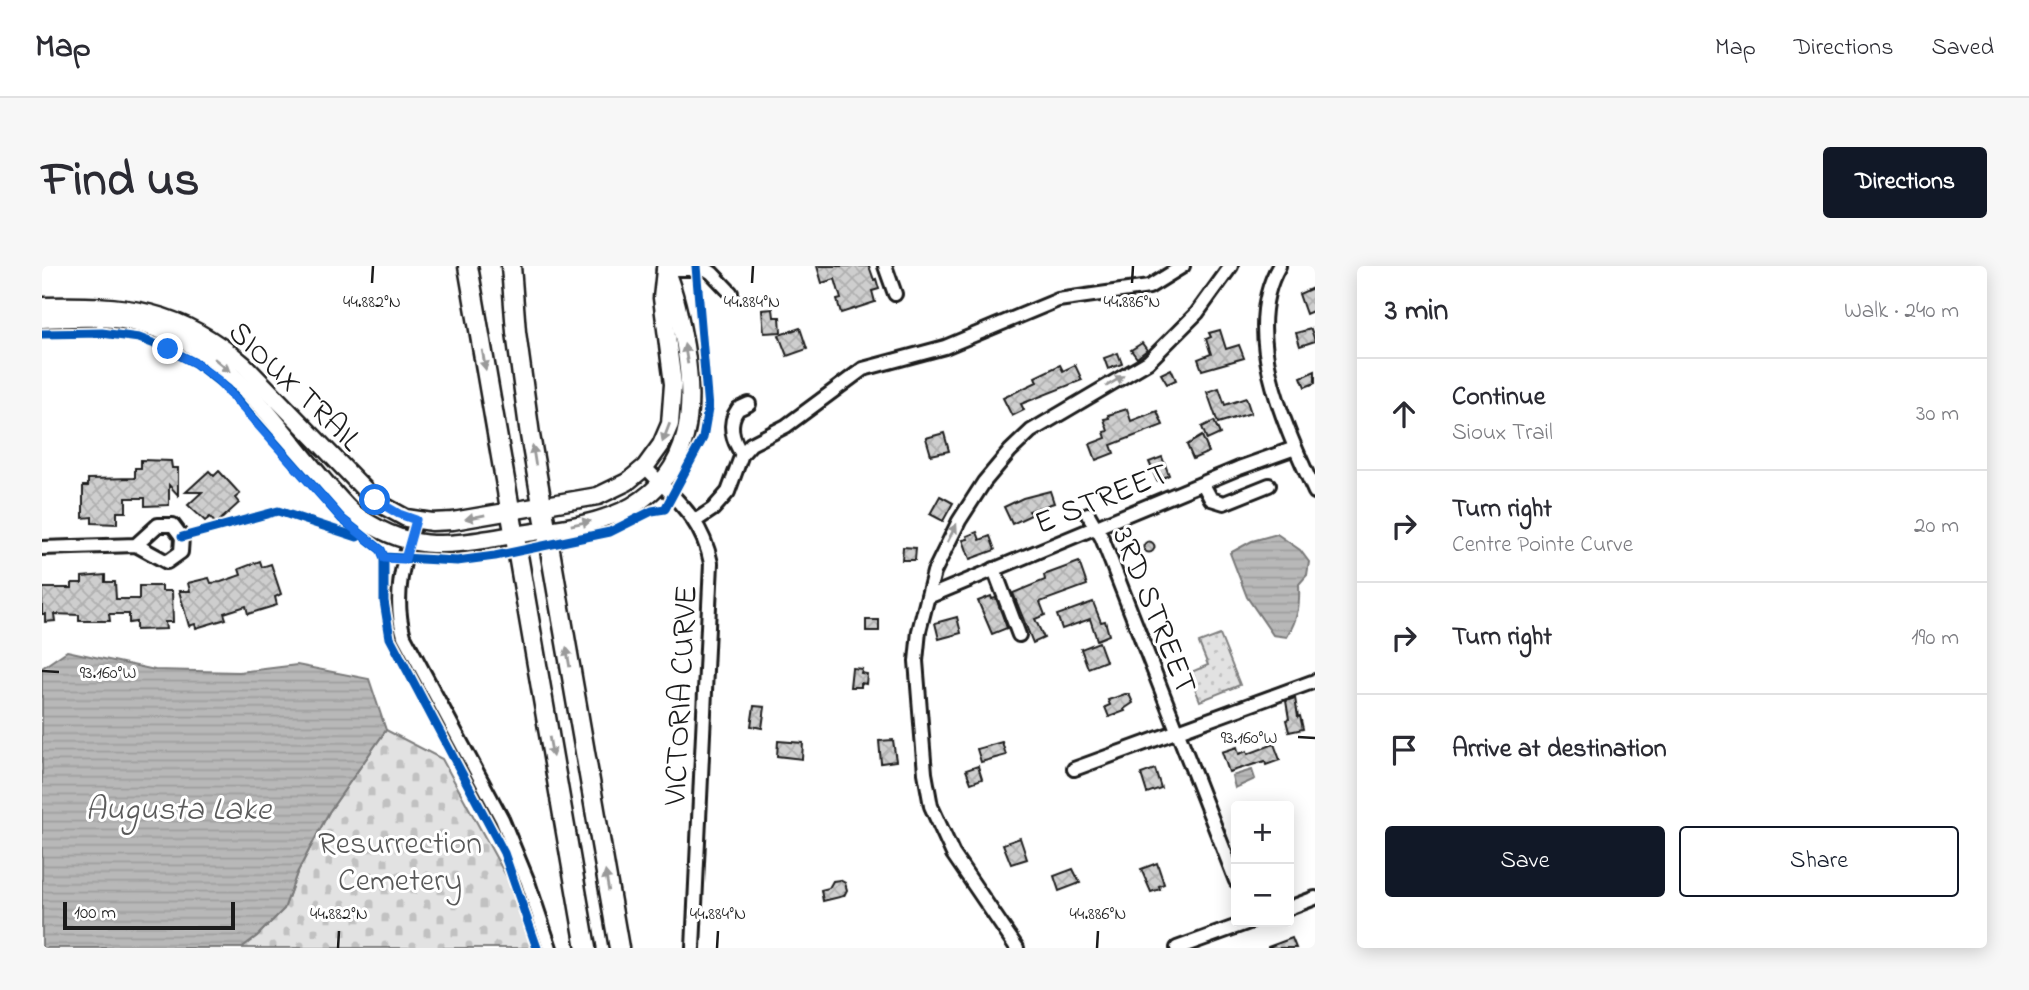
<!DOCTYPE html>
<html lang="en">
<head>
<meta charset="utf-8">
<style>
	:root { --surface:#fff; --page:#f7f7f7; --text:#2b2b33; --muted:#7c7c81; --line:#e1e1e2; --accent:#111827 }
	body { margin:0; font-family:"Indie Flower",sans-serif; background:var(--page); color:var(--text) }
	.controls { position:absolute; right:21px; bottom:21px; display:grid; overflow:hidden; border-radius:7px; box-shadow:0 4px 18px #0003 }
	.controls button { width:63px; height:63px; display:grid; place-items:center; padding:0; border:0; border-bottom:2px solid var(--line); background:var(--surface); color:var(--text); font:35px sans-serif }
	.scale { position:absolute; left:21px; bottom:18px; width:172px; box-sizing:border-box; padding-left:7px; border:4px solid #1c1c1c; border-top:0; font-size:19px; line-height:24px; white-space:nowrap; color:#1c1c1c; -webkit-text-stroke:5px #fff; paint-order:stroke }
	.stop { position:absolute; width:21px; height:21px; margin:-16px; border:5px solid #1a73e8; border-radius:50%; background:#fff }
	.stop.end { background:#1a73e8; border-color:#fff; box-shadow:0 2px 7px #0008 }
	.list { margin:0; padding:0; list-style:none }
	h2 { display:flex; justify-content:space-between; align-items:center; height:91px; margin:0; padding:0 28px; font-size:30px }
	h2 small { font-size:23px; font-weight:400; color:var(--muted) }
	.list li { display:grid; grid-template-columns:46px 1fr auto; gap:21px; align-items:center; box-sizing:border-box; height:112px; padding:0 28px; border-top:2px solid var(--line) }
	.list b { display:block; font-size:26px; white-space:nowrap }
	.list p { margin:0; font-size:23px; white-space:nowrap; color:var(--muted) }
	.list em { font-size:23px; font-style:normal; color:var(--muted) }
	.actions { display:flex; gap:14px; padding:21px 28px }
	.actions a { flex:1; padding:16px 0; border:2px solid var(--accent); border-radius:7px; text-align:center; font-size:24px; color:var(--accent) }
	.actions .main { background:var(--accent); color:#fff }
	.icon { flex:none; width:38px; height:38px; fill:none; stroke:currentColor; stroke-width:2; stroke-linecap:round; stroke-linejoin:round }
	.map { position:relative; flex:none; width:1273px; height:682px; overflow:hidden; border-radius:7px }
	header { display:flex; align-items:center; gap:42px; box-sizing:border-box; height:98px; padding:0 35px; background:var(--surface); border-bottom:2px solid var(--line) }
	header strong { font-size:33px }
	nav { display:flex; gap:38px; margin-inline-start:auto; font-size:24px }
	.intro { display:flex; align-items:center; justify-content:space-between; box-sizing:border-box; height:168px; padding:0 42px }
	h1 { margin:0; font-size:49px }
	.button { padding:18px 32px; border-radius:7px; background:var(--accent); color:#fff; font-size:24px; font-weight:700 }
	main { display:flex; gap:42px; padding:0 42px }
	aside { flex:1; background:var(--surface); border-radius:7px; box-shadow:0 4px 18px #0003 }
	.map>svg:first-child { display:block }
	.cemetery { fill:url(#cemetery-stones); stroke:#7f7f7f; stroke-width:2 }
	.park { fill:url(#park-dots); stroke:#7f7f7f; stroke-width:2 }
	.water { fill:url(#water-rules); stroke:#7a7a7a; stroke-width:2 }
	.building { fill:url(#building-cross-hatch); stroke:#1c1c1c; stroke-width:2 }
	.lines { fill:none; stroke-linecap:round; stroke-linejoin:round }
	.minor-casing { stroke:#1c1c1c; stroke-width:18 }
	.major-casing { stroke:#1c1c1c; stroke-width:21 }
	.highway-casing { stroke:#1c1c1c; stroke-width:23 }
	.minor { stroke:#fff; stroke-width:12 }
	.major { stroke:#fff; stroke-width:16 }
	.highway { stroke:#fff; stroke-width:18 }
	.cycleway-casing { stroke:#fff; stroke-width:13 }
	.cycleway { stroke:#0057b8; stroke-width:9 }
	.oneway { fill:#999 }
	.route { stroke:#1a73e8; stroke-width:9 }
	.ticks { fill:none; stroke:#1c1c1c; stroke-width:2.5 }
	.labels { text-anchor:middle; stroke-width:6; stroke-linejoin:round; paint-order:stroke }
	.street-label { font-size:32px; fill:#1c1c1c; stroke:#fff }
	.park-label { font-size:32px; fill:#575757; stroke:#fff }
	.water-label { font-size:33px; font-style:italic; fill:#5a5a5a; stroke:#fff }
	.ticks-label { font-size:18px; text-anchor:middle; fill:#1c1c1c; stroke:#fff; stroke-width:6; stroke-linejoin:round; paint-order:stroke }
</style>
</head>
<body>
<header>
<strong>Map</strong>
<nav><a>Map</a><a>Directions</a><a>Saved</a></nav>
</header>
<div class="intro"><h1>Find us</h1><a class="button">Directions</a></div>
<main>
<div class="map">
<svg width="1273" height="682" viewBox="0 0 1273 682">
	<defs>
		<pattern id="cemetery-stones" width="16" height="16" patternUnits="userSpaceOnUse" patternTransform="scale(1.75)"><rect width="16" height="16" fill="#e2e2e2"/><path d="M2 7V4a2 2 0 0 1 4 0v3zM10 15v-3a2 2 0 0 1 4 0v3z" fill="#c1c1c1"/></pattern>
		<pattern id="park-dots" width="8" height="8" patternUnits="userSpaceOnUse" patternTransform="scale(1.75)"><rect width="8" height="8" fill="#e2e2e2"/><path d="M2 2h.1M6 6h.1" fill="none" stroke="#c1c1c1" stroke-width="1.8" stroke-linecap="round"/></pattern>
		<pattern id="water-rules" width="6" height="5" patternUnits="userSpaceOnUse" patternTransform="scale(1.75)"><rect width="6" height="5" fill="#b8b8b8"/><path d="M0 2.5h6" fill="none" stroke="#9e9e9e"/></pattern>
		<pattern id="building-cross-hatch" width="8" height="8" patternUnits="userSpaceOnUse" patternTransform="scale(1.75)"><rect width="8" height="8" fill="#cecece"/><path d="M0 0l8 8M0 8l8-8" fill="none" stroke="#b0b0b0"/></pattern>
	</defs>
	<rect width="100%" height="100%" fill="#fff"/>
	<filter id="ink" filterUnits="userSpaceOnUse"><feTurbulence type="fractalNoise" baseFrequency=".0143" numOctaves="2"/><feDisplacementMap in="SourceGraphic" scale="14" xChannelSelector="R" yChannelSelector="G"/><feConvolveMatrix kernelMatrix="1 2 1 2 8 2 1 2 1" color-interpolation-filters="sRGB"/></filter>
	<g filter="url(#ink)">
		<!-- cemetery -->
		<path class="cemetery" d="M344,464L400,493L474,628L492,682H199L215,670L242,643L255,607L287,546Z"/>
		<!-- park -->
		<path class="park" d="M1178,369L1198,419L1158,435L1147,407L1166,399L1157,377Z"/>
		<!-- water -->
		<g class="water">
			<path d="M1235,268L1258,284L1267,296L1265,309L1257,318C1258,340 1256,352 1245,371L1231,369L1205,331L1188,287L1210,275Z"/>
			<path d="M25,385L113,404L197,406L255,399L327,413L344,464L287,546L255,607L242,643L215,670L199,682H0V402Z"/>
			<path d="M1210,504L1213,513L1193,522L1190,510Z"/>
		</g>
		<!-- building -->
		<g class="building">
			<path d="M775,0H827L832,14L834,13L837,23L830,25L833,36L799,47L795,34L799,33L793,13L780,17Z"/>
			<path d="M1273,21V44L1264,48L1257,28Z"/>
			<path d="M731,43L732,51H738L739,66L722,67L720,44Z"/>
			<path d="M758,62L765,83L745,90L737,69Z"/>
			<path d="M1269,63L1273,75L1258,80L1254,67Z"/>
			<path d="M1178,64L1184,83L1197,79L1202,92L1160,104L1156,93L1169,88L1164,73L1169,71L1167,67Z"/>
			<path d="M1100,77L1105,84L1095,92L1089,84Z"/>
			<path d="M1076,87L1080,98L1066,103L1062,92Z"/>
			<path d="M1018,99L1021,105L1033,99L1040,114L979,138L982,144L970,150L961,132L995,116L993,111Z"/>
			<path d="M1129,103L1134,114L1125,118L1119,108Z"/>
			<path d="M1273,105V117L1263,121L1259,111Z"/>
			<path d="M1177,122L1183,139L1204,132L1209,147L1176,157L1165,126Z"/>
			<path d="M1085,143L1089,155L1115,145L1121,159L1069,179L1072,187L1054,194L1048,178L1064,172L1062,166L1066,165L1062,153L1067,152L1066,149Z"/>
			<path d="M1172,155L1178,168L1165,174L1160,161Z"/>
			<path d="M902,167L907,185L889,189L884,172Z"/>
			<path d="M1160,170L1167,186L1151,193L1145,179Z"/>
			<path d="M1120,191L1127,209L1115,215L1107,196Z"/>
			<path d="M99,194L129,195L130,202H136V229L127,219V239L103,240V232H84V246H75V258L50,257V251L41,252V220H46V213L93,212V202H99Z"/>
			<path d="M167,205L172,210L177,205L198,228L193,232L197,237L174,258L168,251L163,255L146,239L160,226H144Z"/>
			<path d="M1008,225L1012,237L987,245L989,249L970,258L962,241L981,232Z"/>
			<path d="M898,230L911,237L901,255L888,248Z"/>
			<path d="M935,266L938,274L948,270L953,284L928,293L921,274L926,273L925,270Z"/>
			<circle cx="1107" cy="281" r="5.5"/>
			<path d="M861,281L874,282L873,294H860Z"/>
			<path d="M218,295L220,301L229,298L239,328L233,331L235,339L206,348L204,340L182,347L184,353L154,362L153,358L147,360L137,325H148L146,317L167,312L169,317L179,316L199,309L197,303Z"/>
			<path d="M1037,296L1045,319L998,336L1003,349L993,353L1002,372L991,377L971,327L1003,314L1002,309Z"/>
			<path d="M63,309V316H73L74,333H97V320H120V325H130L131,356H123L124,363L94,364V356L87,357V348H67L68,355H37V349L12,348L13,355L3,356V348H0V322H30V317H40V311Z"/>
			<path d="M949,330L950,333L954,332L965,362L950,368L936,335Z"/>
			<path d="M1051,336L1059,356L1063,355L1067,369L1055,374L1048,353L1020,363L1015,349Z"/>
			<path d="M915,351L919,367L897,373L893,357Z"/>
			<rect x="824" y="354" width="13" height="11"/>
			<path d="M1057,376L1064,395L1046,402L1039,383Z"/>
			<path d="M810,402L820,403L819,407L825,408L824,418L819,417V421H808Z"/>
			<path d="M1083,428H1087L1091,437L1082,443L1083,445L1067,451L1063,441L1068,439L1066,434Z"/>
			<path d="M1253,432L1256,451L1258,450L1261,463L1247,466L1244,454L1247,453L1244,435Z"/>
			<path d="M712,440L723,441L720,462L709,460Z"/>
			<path d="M851,474L854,495L839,497L837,475Z"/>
			<path d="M736,475L761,477L760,493L735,490Z"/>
			<path d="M960,476L964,489L939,496L935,483Z"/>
			<path d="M1232,478L1238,494L1224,499L1223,495L1187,506L1180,486L1195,481L1197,488L1205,485L1206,488Z"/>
			<path d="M936,500L940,513L929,517L924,504Z"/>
			<path d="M1113,503L1119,522L1105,527L1099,508Z"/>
			<path d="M978,572L985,593L969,598L961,578Z"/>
			<path d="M1115,597L1122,618L1117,620L1118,623L1109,626L1099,603Z"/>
			<path d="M1031,603L1038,617L1017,625L1012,610Z"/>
			<path d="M798,614L803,617L805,624L802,630L781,635L779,624L787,622L791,615Z"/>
			<path d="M1250,672L1254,682H1226V681Z"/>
		</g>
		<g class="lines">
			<!-- minor casing -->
			<g class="minor-casing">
				<g id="minor">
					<path d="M843,0L853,28"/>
					<path d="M1237,0C1198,67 1244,162 1273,226"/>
					<path d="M623,3H664L670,7L689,27"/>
					<path d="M700,188C691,175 685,158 696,143L707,138"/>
					<path d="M603,201C633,233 660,252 669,297L651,682"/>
					<path d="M1161,218L1169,233L1182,237L1227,219"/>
					<path d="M1046,248L1060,272L1194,615"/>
					<path d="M374,254C362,293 350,329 362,370L460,553L486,616L508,682"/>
					<path d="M653,255L671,243L686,226L700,188L709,178L744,160L821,103L903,81L1016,34L1107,21L1141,0"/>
					<path d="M0,282L94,279L125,296L139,286L140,271L131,259H116L94,279"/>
					<path d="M952,303L977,369"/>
					<path d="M886,331L1197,202L1253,182"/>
					<path d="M1032,503L1273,415"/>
					<path d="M1247,642L1273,632"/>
					<path d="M975,682L911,588L889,540L883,507L874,395L877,365L892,306L917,255L942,216L968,185L989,165L1106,96L1155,47L1189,0"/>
					<path d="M1135,682L1207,656"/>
				</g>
			</g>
			<!-- major casing -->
			<g class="major-casing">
				<g id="major">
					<path d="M0,40C83,38 137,42 202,99L326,227L342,240L364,252L390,256L411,255L556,230L585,216L603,201L619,179L628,158L631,118L620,32L623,4"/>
					<path d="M0,53C29,52 58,50 86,55C195,75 238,174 310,246C368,289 405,280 471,269C510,263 555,260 590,240C651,204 653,142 643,80C638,53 634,29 623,3"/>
				</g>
			</g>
			<!-- highway casing -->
			<g class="highway-casing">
				<g id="highway">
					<path d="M426,0L544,682"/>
					<path d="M469,0L474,66L488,169L577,682"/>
				</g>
			</g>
			<!-- minor -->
			<use href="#minor" class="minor"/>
			<!-- major -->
			<use href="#major" class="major"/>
			<!-- highway -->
			<use href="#highway" class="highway"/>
			<!-- cycleway casing -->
			<g class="cycleway-casing">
				<g id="cycleway">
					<path d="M0,68L60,67L97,72L126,83L153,97L186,123L300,253L339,284L342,291V335L348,372L462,587L495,682"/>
					<path d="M140,271L236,245L315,271"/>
					<path d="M342,291L415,295L453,290L568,266L610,245L623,243L661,172L666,143L654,0"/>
				</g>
			</g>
			<!-- cycleway -->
			<use href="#cycleway" class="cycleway"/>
		</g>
		<!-- one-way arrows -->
		<defs><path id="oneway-solid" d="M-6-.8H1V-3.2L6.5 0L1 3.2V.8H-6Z" transform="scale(1.75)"/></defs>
		<g class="oneway">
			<use href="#oneway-solid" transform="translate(644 88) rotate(-100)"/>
			<use href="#oneway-solid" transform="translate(442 94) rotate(80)"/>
			<use href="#oneway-solid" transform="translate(180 99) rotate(40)"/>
			<use href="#oneway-solid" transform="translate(1073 115) rotate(-31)"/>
			<use href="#oneway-solid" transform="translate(624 167) rotate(111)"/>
			<use href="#oneway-solid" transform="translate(492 189) rotate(-99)"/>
			<use href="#oneway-solid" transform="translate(433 251) rotate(168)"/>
			<use href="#oneway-solid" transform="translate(539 257) rotate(-12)"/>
			<use href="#oneway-solid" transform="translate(910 267) rotate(-63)"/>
			<use href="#oneway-solid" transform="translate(526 391) rotate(-100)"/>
			<use href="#oneway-solid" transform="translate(509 481) rotate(80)"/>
			<use href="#oneway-solid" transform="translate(565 615) rotate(-100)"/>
		</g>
	</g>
	<g class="lines" filter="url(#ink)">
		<!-- route -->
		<path class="route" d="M126,83L153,97L176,114L300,253L339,284L342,292L363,293L374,254L357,248L333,234"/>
	</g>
	<!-- ticks -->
	<path class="ticks" d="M330,17L331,0M710,17L711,0M1090,17L1091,0M0,405L17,406M1256,471L1273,472M296,682L297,665M675,682L676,665M1055,682L1056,665"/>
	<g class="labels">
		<!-- street labels -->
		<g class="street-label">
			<text transform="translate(254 119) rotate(44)" y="11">SIOUX TRAIL</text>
			<text transform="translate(1059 231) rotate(-22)" y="11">E STREET</text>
			<text transform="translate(1114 344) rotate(68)" y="11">3RD STREET</text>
			<text transform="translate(637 429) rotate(-87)" y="11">VICTORIA CURVE</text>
		</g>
		<!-- park labels -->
		<g class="park-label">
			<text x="358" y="587">Resurrection<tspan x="358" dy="37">Cemetery</tspan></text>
		</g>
		<!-- water labels -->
		<g class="water-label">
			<text x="136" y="553">Augusta Lake</text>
		</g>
	</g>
	<g class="ticks-label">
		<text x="330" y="41">44.882°N</text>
		<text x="710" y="41">44.884°N</text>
		<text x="1090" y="41">44.886°N</text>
		<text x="66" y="412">93.160°W</text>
		<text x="1207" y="477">93.160°W</text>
		<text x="297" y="653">44.882°N</text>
		<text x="676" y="653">44.884°N</text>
		<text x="1056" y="653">44.886°N</text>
	</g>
</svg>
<div class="controls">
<button>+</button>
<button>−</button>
</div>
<div class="scale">100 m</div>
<div class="stop" style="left:333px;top:234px"></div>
<div class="stop end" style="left:126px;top:83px"></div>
</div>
<aside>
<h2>3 min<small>Walk · 240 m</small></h2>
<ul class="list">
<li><svg class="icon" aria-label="ahead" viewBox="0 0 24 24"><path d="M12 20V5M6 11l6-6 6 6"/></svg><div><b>Continue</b><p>Sioux Trail</p></div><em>30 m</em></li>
<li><svg class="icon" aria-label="right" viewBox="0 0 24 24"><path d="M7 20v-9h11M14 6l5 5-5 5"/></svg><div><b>Turn right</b><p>Centre Pointe Curve</p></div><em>20 m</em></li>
<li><svg class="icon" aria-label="right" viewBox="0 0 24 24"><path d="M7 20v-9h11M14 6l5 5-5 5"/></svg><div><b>Turn right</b></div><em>190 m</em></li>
<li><svg class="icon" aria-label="arrive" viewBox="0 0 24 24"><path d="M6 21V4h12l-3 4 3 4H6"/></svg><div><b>Arrive at destination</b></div></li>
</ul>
<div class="actions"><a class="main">Save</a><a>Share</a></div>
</aside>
</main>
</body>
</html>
